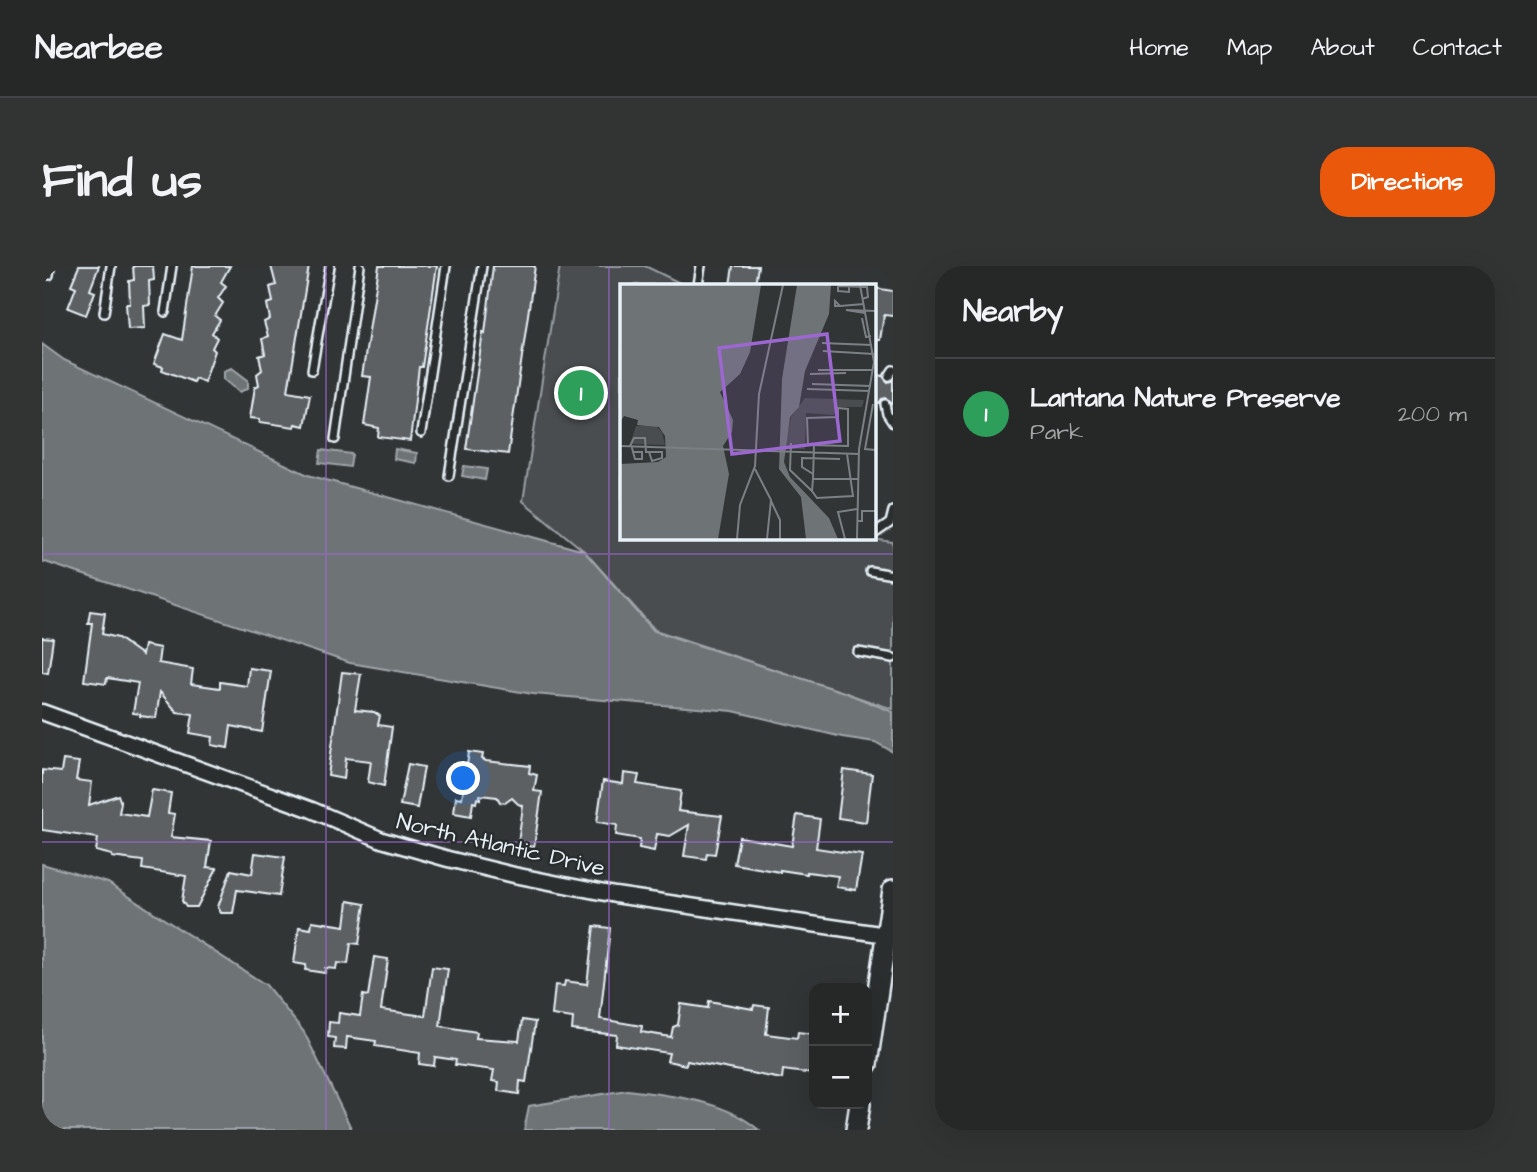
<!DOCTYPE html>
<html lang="en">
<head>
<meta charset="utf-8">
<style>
	:root { --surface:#262828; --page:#323434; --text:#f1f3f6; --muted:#a4a6a8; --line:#424445; --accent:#ea580c }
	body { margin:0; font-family:"Architects Daughter",sans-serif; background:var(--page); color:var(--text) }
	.controls { position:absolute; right:21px; bottom:21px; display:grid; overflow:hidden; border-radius:14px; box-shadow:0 7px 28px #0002 }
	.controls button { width:63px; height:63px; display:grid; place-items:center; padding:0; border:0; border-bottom:2px solid var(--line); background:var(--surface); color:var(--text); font:35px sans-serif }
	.you { position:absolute; left:422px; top:513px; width:24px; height:24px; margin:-18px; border:5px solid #fff; border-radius:50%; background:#1a73e8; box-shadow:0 0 0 10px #1a73e833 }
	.badge { display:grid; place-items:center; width:46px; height:46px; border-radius:50%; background:var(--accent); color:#fff; font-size:23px; font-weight:700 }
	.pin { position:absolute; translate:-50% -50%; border:4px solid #fff; box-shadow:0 2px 7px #0006 }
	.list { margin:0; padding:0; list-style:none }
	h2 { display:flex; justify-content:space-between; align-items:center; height:91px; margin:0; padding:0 28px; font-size:30px }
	h2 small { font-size:23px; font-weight:400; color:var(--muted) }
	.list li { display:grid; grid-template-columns:46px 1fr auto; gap:21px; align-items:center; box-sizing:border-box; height:112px; padding:0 28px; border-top:2px solid var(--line) }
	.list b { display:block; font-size:26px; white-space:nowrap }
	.list p { margin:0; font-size:23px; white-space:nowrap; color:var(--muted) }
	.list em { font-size:23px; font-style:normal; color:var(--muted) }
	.map { position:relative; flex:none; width:851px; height:864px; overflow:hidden; border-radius:28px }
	header { display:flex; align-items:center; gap:42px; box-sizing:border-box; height:98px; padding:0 35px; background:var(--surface); border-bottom:2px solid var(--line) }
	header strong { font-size:33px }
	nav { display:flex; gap:38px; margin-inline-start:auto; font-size:24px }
	.intro { display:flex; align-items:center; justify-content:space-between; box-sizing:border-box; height:168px; padding:0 42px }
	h1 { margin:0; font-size:49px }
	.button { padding:18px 32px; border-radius:28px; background:var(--accent); color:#fff; font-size:24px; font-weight:700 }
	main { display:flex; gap:42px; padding:0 42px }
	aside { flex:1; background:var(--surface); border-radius:28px; box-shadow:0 7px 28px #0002 }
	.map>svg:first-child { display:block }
	.green { fill:#494d4f; stroke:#989fa4; stroke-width:2 }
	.water { fill:#6e7376; stroke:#9fa5aa; stroke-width:2 }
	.building { fill:#5c6063; stroke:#e8f1f8; stroke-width:2 }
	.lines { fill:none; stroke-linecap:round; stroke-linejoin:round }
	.service-casing { stroke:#e8f1f8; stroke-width:12 }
	.minor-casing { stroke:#e8f1f8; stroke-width:19 }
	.secondary-casing { stroke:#e8f1f8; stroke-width:24 }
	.service { stroke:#2a2d2e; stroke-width:7 }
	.minor { stroke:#2a2d2e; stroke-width:14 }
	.secondary { stroke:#2a2d2e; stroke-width:19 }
	.grid { fill:none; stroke:#9c67d0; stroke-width:2; stroke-opacity:0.55 }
	.labels { text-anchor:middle; stroke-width:5; stroke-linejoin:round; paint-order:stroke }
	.street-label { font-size:23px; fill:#e8f1f8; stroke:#2a2d2e }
	.inset-road { fill:none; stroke:#7b8084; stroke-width:2 }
	.view { fill:#9c67d0; fill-opacity:0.15; stroke:#9c67d0; stroke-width:3.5 }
	.inset-edge { fill:none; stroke:#e8f1f8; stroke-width:3.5 }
</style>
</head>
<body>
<header>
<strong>Nearbee</strong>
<nav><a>Home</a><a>Map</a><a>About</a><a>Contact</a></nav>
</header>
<div class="intro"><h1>Find us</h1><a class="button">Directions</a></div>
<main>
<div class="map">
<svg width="851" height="864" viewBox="0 0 851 864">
	<rect width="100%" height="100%" fill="#323536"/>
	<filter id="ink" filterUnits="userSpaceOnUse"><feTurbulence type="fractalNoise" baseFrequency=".0143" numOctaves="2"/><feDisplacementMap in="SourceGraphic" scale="14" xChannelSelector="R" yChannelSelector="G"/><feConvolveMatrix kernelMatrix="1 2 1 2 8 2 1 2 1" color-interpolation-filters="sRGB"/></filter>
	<g filter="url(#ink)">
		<!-- green -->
		<path class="green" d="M518,0H603L640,18L580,19V271H818L851,276V443L613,364L542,285L481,235Z"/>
		<!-- water -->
		<g class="water">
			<path d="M0,78L22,94L266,209L542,285L612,365L802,426L851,446V486L833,476L800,471L691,445L491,428L308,397L0,295Z"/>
			<path d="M190,102L206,114V122L198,126L182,113V105Z"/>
			<path d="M353,183L375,187L374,197L352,193Z"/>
			<path d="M279,184L310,188L308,201L277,197Z"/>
			<path d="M422,200L445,203L443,214L420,210Z"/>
			<path d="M0,598L66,617L224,719L262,766L310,864H0Z"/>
			<path d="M585,824C631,830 680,833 717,864H482L487,840Z"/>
		</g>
		<!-- building -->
		<g class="building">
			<path d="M37,0H57L48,24L53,26L44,49L26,42L34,21L29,19Z"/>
			<path d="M91,0H111L112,14L107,15L108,39L102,40L103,62L86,63L84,38H88L87,15L92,14Z"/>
			<path d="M151,0H188L179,16L184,20L176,32L181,37L173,50L178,54L170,67L175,72L170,82L173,85L162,116L153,112L151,116L120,104L121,101L112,98L123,68L140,74Z"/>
			<path d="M229,0H267L246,125L268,129L262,160L253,158L252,161L218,156V153L208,152L213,121L217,119L215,108L220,104L217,90L223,88L220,73L226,70L222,56L228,53L225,38L231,36L228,21L234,19Z"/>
			<path d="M337,0H395L380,101H377L368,175L336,171L337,162L322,159L329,111L320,110Z"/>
			<path d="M451,0H493L466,188L424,183L441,66L443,67Z"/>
			<path d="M691,0H716L713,19H688Z"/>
			<path d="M832,22L851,25V50L842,49L838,74H832Z"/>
			<path d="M832,108L841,110L846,116L851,114V139L844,132L840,133L837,137L832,136Z"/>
			<path d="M48,345L63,347L60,368L76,372L100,389L102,379L118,382L116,397L151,403L149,418L178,422V416L205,420L207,402L229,405L220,466L189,460L186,482L170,479L171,471L148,467L151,448L135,446L118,426L114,452L98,450V448L91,447L96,417L65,412L64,418L42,415L50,357H46Z"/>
			<path d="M0,372L11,373L6,407L0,406Z"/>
			<path d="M300,406L319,408L313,444L332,446L338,450L336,459L350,461L342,520L326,516L329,495L304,492L302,513L286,510Z"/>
			<path d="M427,486L441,488L440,493L444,495L488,500L487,507L495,509L492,525L500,526L492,581L476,578L481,540L476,538L470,532L463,537L458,536L455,531L438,529V533L435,532L434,537L431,536L429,550L412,547L414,531L420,532Z"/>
			<path d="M21,494L37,496L34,514L50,516L47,539L76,529L79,537L77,547L105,551L110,524L129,527L126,547L133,548L129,571L169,575L165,601L175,602L155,641H144L140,635L144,610L100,603L101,595L70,591V589L54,585L56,572L0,564V504L19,506Z"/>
			<path d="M366,498L382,501L375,542L358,539Z"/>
			<path d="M802,504L830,508L824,556L796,552Z"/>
			<path d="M582,507L597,509L595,518L639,525L636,545L680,550L673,588L665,587L664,593L642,590L647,559L628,570L615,568L612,585L597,582L598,573L574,569L575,559L555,556L561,515L581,518Z"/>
			<path d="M755,549L778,553L774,582L820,589L814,624L794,621L796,610L765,606V608L738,604V606L692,598L697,571L750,580Z"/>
			<path d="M213,587L243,591L237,630L195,624L191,647H179L176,641L189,604L210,608Z"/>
			<path d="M306,635L323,638L317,678L309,677L306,698L295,697L294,703L283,702V707L263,704L264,699L252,697L257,661L269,663L270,655L303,660Z"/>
			<path d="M552,660L568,662L558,753L600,760L599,766L629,771L631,761L636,759L639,738L666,742L667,735L711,743L712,739L727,741L724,768L755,772L756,766L772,768V808L741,804L740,813L645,795L644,799L625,795L627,787L574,779L575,769L530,764L531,752L510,749L513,719L522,720L523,715L545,718Z"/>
			<path d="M332,691L346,693L339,744L383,750L390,701L406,703L398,760L435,766L434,772L477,775L480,754L493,756L484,816L478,815L477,828L456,825L457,816L450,815L452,804L413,799L414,794L393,791L392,800L377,798L378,787L333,780L334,775L305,771L304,783L292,782L293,772L286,771L287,756L296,757L297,747L318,750L321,729L326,730Z"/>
		</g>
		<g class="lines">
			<!-- service casing -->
			<g class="service-casing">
				<g id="service">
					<path d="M7,9L8,0"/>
					<path d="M656,19L659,0"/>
					<path d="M123,46L130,0"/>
					<path d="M62,47L69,0"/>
					<path d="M270,104L288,0"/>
					<path d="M847,110L851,104"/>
					<path d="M843,138L845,148L851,157"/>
					<path d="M379,167L404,0"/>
					<path d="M293,173L318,0"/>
					<path d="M407,210L440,0"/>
					<path d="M832,268L848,257L851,245"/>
					<path d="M828,305L851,309"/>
					<path d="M816,386L851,392"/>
				</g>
			</g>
			<!-- minor casing -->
			<g class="minor-casing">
				<path id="minor" d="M0,446L270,544L340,574L406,593L472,609L573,629L851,670"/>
			</g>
			<!-- secondary casing -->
			<g class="secondary-casing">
				<g id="secondary">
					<path d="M825,798L851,624"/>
					<path d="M814,864L818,838"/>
				</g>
			</g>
			<!-- service -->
			<use href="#service" class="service"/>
			<!-- minor -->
			<use href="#minor" class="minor"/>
			<!-- secondary -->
			<use href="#secondary" class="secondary"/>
		</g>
	</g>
	<!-- grid -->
	<path class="grid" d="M284,0V864M567,0V864M0,288H851M0,576H851"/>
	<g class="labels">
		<!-- street labels -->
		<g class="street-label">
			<text transform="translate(459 578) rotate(13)" y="8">North Atlantic Drive</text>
		</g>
	</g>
	<!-- overview -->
	<g transform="translate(578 18)">
		<rect width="256" height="256" fill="#323536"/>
		<path d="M185,114L244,116L242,123H217L214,131L186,129L185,165H164L171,133ZM35,141L42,148L45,161L10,160L16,142Z" fill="#494d4f"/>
		<path d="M0,1H141L130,68L120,90L100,108L113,136L112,148L103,162L109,190L98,255H0V180L38,178L46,173L45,152L39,143L17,141L18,136L4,132L0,138ZM177,1H211L209,30L185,87L179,123L170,133L164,178L170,193L209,234L218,255H186L181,213L159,185L162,95Z" fill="#6e7376"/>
		<path class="inset-road" d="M218,2L247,3L248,13L242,15M218,2V7L229,8V2M220,22H215V17L220,22L244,20M245,29L226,26L256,27M242,34L246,53L251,52M202,59L252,61M203,67L254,70M198,86H253M190,90L226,89M192,100L251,102M187,105L250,107M253,120L245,165L256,166M218,124L228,125V162L188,161L187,134L218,133ZM171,159L170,186L192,207L193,195M194,161L193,195H238M0,162L239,170M10,162L14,154H25L26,168H42V174L32,177L29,168M12,162V164L13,168L15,175H22V168H13M135,185L151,216L147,255M193,190L182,183V174L220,175M192,207L197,214L233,212L227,170M151,217L160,236V255M237,237H242V227H256M117,255L120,221L135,182L139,110L163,1M225,255L218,228L237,225M237,255L239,165L254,78L240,1"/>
		<path class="view" d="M207,50L220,157L112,170L99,64Z"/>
		<rect width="256" height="256" class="inset-edge"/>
	</g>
</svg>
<div class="controls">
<button>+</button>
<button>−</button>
</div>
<div class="you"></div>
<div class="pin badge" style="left:539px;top:127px;background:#2e9e5b">1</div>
</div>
<aside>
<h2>Nearby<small></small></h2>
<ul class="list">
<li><span class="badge" style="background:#2e9e5b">1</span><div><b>Lantana Nature Preserve</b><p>Park</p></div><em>200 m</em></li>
</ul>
</aside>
</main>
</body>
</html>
